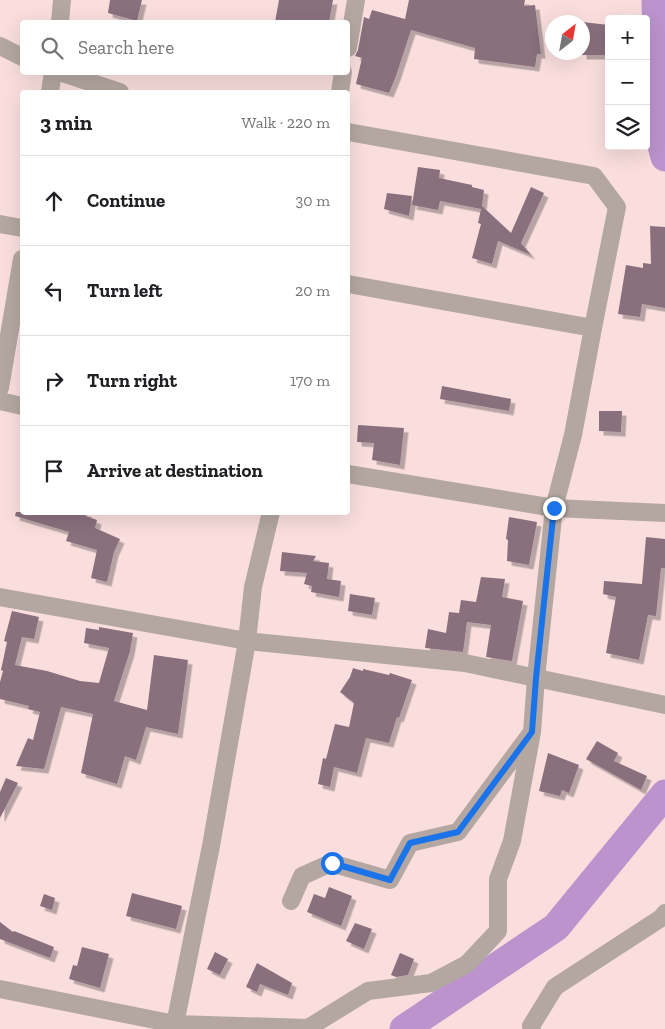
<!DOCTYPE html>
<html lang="en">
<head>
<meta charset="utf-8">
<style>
	:root { --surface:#fff; --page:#f6f6f6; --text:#202124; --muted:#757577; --line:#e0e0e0 }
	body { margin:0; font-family:"Zilla Slab",serif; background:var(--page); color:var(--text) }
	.controls { position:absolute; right:15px; top:15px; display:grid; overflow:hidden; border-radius:5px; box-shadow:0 5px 20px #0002 }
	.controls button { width:45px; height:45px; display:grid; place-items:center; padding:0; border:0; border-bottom:1px solid var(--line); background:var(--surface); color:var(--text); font:25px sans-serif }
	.compass { position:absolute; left:545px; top:15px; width:45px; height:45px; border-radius:50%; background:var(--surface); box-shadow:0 5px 20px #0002; rotate:31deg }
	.stop { position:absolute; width:15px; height:15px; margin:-11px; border:4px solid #1a73e8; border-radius:50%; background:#fff }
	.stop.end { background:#1a73e8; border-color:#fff; box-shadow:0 1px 5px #0008 }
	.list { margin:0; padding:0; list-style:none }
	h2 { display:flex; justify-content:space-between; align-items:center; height:65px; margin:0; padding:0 20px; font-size:21px }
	h2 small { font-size:16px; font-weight:400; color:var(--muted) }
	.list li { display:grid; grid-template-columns:32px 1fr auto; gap:15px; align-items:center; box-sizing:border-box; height:90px; padding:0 20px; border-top:1px solid var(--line) }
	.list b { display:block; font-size:19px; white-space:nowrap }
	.list em { font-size:16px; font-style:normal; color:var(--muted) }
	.icon { flex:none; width:28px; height:28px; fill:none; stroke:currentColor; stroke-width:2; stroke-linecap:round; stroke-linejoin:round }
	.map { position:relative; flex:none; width:665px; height:1029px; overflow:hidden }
	.search { position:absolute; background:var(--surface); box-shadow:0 5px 20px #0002; left:20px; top:20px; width:330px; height:55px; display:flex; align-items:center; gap:12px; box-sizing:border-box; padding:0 18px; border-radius:5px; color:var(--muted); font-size:19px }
	.panel { position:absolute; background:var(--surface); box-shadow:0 5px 20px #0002; left:20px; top:90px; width:330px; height:425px; border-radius:5px }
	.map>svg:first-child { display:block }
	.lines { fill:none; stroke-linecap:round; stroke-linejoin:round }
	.river { stroke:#bc93cd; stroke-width:29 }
	.building { fill:#8a6f7d; filter:url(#shadow) }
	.minor { stroke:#b4a7a1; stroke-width:18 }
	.route { stroke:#1a73e8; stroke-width:6 }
</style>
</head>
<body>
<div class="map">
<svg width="665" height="1029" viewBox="0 0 665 1029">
	<defs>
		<filter id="shadow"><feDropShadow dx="4.5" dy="4.5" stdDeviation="0" flood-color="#0004"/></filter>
	</defs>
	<rect width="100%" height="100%" fill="#fadede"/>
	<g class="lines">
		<!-- river -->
		<g class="river">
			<path d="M656,0L659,135L665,157"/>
			<path d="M404,1029L556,927L665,794"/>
		</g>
	</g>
	<!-- building -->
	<g class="building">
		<path d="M110,0H142L137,21L108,13Z"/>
		<path d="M279,0H333L329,22H275Z"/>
		<path d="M409,0H525L524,6L535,5L541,54H537L535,67L474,59L475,48L411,30L396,76L389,93L356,84L362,58L355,56L358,50L364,17L369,19L372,10L405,19Z"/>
		<path d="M582,22L609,25V55H582Z"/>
		<path d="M418,167L440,170L439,178L472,185V187L484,190L482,206L511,233L531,187L544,193L521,243L531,255L498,241L492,264L472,258L481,224L478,223L481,209L440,201L438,210L412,205Z"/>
		<path d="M387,193L412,196L409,216L384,209Z"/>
		<path d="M650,226L665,227V308L642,304L640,317L618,314L626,265L643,268V263L651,264Z"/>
		<path d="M442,386L511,399L509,411L440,399Z"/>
		<path d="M599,411H622L621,432L599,431Z"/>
		<path d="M358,425L404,428L400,465L372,460L374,443L357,442Z"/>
		<path d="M16,512H87L86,516L97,520L95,528L120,539L114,552L107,582L91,578L97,550L66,541L69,532L15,516Z"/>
		<path d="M509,517L537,522L529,565L507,561L508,540L506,539Z"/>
		<path d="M646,537L665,539V568H661L656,616L648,615L639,660L606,653L616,597L603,594L604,581L642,584Z"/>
		<path d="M282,552L316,556L313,561L329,563L327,579L341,581L339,597L311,592L312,586L304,584L307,573L280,571Z"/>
		<path d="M481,577L505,579L502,597L523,601L512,661L486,657L491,625L467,622L463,652L425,648L428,629L446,633L449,612L459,613L461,600L476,602Z"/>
		<path d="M350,594L375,598L372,615L348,611Z"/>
		<path d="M12,611L39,617L34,639L22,637L15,665L47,671L80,681L99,683L109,648L84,643L86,628L99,630V627L133,633L130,651L114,701L147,710L154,655L188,660L178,734L146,727L136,760L125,756L117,784L81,773L93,714L61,707L44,769L16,766L28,738L33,740L40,712L28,709L29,706L0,699V682L3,671L1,670L7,642L4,641Z"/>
		<path d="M353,668L363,671V669L389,675L390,673L412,680L399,718L397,717L389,743L366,738L357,773L334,767L330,787L318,784L323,758L326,759L335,724L349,727L354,703L340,692L350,677Z"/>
		<path d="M597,741L618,753L614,761L647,776L641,790L586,759Z"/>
		<path d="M548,753L579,765L569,793L562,790L560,796L539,791Z"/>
		<path d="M6,778L18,783L0,818V792Z"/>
		<path d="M329,887L352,896L341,926L307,912L314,894L325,898Z"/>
		<path d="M132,893L182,906L176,929L126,916Z"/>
		<path d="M44,894L55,898L52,910L40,906Z"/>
		<path d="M0,922L13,932L14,931L54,947L50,958L0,939Z"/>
		<path d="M355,923L372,929L364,949L346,941Z"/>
		<path d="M82,947L109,954L100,988L69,979L73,965L77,966Z"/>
		<path d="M215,952L228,959L220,975L207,969Z"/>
		<path d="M400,953L414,959L408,975L396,977L391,975Z"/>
		<path d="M257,963L292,983L288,995L260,984L257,992L246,987Z"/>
	</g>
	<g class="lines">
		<!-- minor -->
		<g class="minor">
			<path d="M60,22L62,0"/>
			<path d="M0,46L22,57"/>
			<path d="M348,48L356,0"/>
			<path d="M59,72L120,92"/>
			<path d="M50,92L53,72"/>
			<path d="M340,92L343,72"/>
			<path d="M348,132L594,176L617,207L593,328"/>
			<path d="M0,224L22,228"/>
			<path d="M0,388L22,259"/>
			<path d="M0,401L22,406"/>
			<path d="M348,474L554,508L665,513"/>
			<path d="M0,597L247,641L465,663L665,705"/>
			<path d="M291,901L302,876L331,863L390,880L410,843L458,832L529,736"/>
			<path d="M0,989L175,1024L308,1028L368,991L431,983L467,964L498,931V879L512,841L532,732L536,678L554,508L573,435L593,328L348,284"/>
			<path d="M174,1029L211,846L247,641L253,587L271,512"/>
			<path d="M532,1029L531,1026L555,987L661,918L665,913"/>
		</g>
	</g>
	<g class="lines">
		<!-- route -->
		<path class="route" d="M332,863L390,880L410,843L458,832L532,732L536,678L554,508"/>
	</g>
</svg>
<div class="controls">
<button>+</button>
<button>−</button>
<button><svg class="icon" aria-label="layers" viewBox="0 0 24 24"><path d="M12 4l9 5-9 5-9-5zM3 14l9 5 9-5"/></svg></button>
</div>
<svg class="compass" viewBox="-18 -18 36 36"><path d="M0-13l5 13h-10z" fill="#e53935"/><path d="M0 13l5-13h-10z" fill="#757577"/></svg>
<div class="stop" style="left:332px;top:863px"></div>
<div class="stop end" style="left:554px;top:508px"></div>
<div class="search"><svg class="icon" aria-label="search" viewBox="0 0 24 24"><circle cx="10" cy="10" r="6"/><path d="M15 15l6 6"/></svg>Search here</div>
<section class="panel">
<h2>3 min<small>Walk · 220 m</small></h2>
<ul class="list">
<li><svg class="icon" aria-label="ahead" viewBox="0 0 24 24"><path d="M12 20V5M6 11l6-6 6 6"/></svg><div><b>Continue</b></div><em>30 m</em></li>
<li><svg class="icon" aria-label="left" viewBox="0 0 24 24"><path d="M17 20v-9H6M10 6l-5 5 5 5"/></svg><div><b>Turn left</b></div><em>20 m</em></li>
<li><svg class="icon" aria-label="right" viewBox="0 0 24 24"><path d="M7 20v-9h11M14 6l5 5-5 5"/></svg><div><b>Turn right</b></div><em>170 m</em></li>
<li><svg class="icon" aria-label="arrive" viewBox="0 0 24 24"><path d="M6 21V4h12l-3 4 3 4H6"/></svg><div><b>Arrive at destination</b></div></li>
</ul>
</section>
</div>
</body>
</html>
